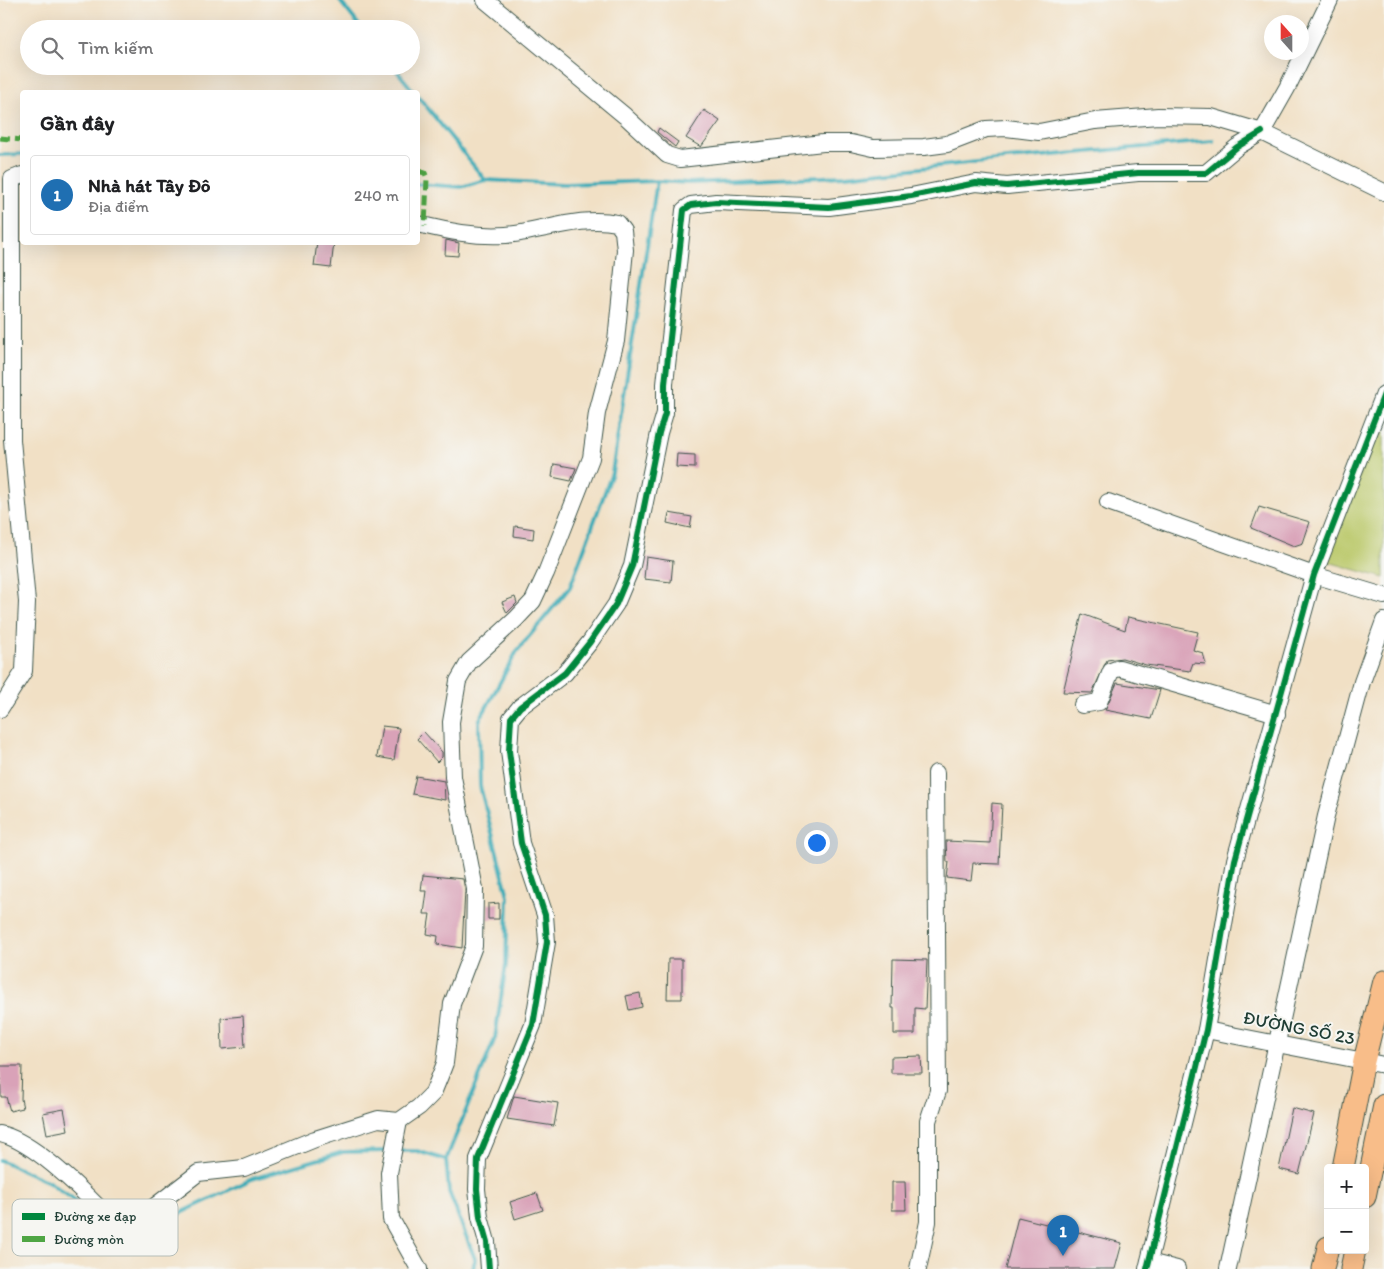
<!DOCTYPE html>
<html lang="vi">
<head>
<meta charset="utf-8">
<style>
	:root { --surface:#fff; --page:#f6f6f6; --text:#202124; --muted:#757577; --line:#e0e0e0; --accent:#1f6fb2 }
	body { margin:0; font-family:Itim,sans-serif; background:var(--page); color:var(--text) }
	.controls { position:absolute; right:15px; bottom:15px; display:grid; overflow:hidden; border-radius:5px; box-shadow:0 5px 20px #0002 }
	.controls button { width:45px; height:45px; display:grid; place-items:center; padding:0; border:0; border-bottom:1px solid var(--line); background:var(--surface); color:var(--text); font:25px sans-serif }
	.compass { position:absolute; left:1264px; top:15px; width:45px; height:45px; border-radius:50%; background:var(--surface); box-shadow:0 5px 20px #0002; rotate:339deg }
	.you { position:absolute; left:816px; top:842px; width:18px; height:18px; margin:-12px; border:4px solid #fff; border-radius:50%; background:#1a73e8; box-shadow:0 0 0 8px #1a73e833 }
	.badge { display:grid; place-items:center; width:32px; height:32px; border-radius:50%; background:var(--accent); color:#fff; font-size:16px; font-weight:700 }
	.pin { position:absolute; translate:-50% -41px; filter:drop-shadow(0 1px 2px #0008) }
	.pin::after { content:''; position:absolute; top:26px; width:18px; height:15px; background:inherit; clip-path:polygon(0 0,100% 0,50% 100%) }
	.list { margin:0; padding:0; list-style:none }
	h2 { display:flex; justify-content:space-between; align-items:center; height:65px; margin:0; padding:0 20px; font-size:21px }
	h2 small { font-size:16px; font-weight:400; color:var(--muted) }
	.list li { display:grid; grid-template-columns:32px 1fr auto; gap:15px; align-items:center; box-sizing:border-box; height:80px; margin:0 10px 10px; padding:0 10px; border:1px solid var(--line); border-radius:5px }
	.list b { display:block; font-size:19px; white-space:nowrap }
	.list p { margin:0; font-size:16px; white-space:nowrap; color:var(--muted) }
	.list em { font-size:16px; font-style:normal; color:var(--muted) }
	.icon { flex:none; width:28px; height:28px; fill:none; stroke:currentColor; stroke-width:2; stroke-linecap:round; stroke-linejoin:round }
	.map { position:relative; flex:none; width:1384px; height:1269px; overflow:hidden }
	.search { position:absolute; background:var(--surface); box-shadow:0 5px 20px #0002; left:20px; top:20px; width:400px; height:55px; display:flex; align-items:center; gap:12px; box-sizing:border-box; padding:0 18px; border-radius:28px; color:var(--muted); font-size:19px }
	.panel { position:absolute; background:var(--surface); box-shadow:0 5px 20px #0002; left:20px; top:90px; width:400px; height:155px; border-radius:5px }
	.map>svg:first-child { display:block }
	.green { fill:#bbc96c; stroke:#6d8350 }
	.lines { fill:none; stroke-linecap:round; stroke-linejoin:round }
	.stream { stroke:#3cacb7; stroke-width:4 }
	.building { fill:#d9a2b8 }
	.minor-casing { stroke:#3e554a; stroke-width:18 }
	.major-casing { stroke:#3e554a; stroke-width:23 }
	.minor { stroke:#fff; stroke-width:16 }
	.major { stroke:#f8bd89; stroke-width:21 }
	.quiet { stroke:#4fa644; stroke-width:5; stroke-dasharray:10 5; stroke-linecap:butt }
	.cycleway-casing { stroke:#f6f6f2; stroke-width:9 }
	.cycleway { stroke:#00873e; stroke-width:6 }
	.labels { text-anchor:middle; stroke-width:4; stroke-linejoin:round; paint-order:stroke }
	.street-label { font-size:18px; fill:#1f3d34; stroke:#f6f6f2 }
	.key { fill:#f6f6f2; stroke:#b6beb9; stroke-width:1 }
	.key-label { font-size:14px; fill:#1f3d34 }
</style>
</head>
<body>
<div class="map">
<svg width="1384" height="1269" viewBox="0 0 1384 1269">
	<rect width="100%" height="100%" fill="#f6f6f2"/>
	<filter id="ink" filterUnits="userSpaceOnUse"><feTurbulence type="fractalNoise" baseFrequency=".02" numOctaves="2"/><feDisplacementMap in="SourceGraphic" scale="10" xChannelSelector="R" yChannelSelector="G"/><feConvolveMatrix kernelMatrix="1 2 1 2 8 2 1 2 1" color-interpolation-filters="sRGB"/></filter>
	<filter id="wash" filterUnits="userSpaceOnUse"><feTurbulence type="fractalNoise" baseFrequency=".0096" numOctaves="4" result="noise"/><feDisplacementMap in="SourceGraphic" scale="20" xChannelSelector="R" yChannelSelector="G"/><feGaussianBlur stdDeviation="1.12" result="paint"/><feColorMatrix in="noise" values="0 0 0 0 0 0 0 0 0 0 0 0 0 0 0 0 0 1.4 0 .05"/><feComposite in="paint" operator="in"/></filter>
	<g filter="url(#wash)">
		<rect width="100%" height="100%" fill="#f1e0c5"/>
		<!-- green -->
		<path class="green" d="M1384,411V578L1325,561Z"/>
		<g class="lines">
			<!-- stream -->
			<g class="stream">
				<path d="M339,0L362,29"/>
				<path d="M393,66L414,92"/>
				<path d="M418,96L485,180"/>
				<path d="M0,155L22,154"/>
				<path d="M657,181L689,183L845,176L996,160L1213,141"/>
				<path d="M418,184L461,187L485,180L564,184L657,181L612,473L570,587L517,651L479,721L480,786L508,896L506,964L495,1038L446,1160L449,1192L475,1259L473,1269"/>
				<path d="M396,1151H417L446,1160"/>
				<path d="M0,1160L49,1182L83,1206L90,1207"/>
				<path d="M146,1219L160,1223L252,1179L343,1152L389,1151"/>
			</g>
		</g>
		<g id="blocks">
			<!-- building -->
			<g class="building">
				<path d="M704,110L720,121L701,147L686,138Z"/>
				<path d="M659,128L678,142L675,147L657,132Z"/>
				<path d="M446,240L459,243L458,256L445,255Z"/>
				<path d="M317,242H334L331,268L314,266Z"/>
				<path d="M677,454L695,455V468L676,467Z"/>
				<path d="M554,464L576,468L571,481L552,477Z"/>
				<path d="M1259,507L1310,522L1303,543L1294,546L1251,528Z"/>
				<path d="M669,513L692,517L690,528L667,523Z"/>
				<path d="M515,526L534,529L533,539L514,536Z"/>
				<path d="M646,557L673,561L671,582L644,579Z"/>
				<path d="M515,597L517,603L507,613L502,602Z"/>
				<path d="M1082,614L1125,630L1128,617L1198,632L1193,650L1203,653L1206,664L1193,663L1190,671L1146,665L1122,658L1107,660L1092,693L1063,692Z"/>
				<path d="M1117,683L1160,690L1151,719L1105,710Z"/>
				<path d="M382,726L399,728L394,760L377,757Z"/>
				<path d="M424,732L442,752V757L437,762L417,739Z"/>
				<path d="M416,776L444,781L445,800L412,794Z"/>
				<path d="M992,803L1002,804L999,864L973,863L971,881L947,878L949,862H947L946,841L990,843Z"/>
				<path d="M423,875L463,879L465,890L462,948L437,944L438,936L427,934L430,914H424L427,891H421Z"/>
				<path d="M499,903V919H488V904Z"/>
				<path d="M668,959H682V999H667Z"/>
				<path d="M893,959L927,960L925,1009L915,1008V1034H894V1008H892Z"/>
				<path d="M640,993L642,1007L629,1010L626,996Z"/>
				<path d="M243,1016L245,1047L222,1049L221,1018Z"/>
				<path d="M921,1056L922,1073H891V1057Z"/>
				<path d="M0,1066H22L21,1099L23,1108L10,1111L6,1097H1Z"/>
				<path d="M514,1096L558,1103L554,1126L507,1119Z"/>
				<path d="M1292,1108L1314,1114L1299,1174L1279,1169Z"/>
				<path d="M64,1109L68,1130L47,1134L43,1113Z"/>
				<path d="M892,1182H905L906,1210H892Z"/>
				<path d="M537,1193L543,1210L515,1219L510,1202Z"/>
				<path d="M1018,1217L1122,1243L1115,1269H1005Z"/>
			</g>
		</g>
	</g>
	<g filter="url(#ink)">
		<use href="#blocks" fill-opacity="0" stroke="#3e554a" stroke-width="1"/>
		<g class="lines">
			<!-- minor casing -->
			<g class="minor-casing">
				<g id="minor">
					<path d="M485,0L625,116L667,155L680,159L823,143H851L873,148L924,147L947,144L986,129L1006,128L1039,132L1095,121L1158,116L1211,117L1262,132L1384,192"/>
					<path d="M1108,502L1314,575L1384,596"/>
					<path d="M1082,705L1099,702L1111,671L1119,668L1277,714"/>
					<path d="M0,709L24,671L27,602L12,440V179L22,175"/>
					<path d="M1206,1030L1384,1065"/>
					<path d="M399,1121L389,1173L391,1219L419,1269"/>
					<path d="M0,1134C33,1141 82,1190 105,1214L146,1213L198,1173L244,1168L315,1139L378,1119L399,1121L419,1107L433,1093L440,1076L445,1063L452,1004L474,946L475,889L453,777L451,722L458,681L469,662L516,619L533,601L546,573L591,458L597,413L616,341L625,250L623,231L617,223C581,215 542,232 506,235C475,237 447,231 418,224"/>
					<path d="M1149,1262L1177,1269"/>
					<path d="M489,1269L487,1242L480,1217L477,1189L478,1159L533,1025L547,942L545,915L521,843L509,751L511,718L520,707L565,673L590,642L616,604L632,566L659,433L665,413V384L684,210L691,205L716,202L829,207L911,196L976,183L1007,186L1138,173H1206L1237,147L1262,132L1287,88L1330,0"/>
					<path d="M918,1269L928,1222V1121L938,1091L936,773"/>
					<path d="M1147,1269L1206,1030L1235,860L1314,575L1384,394"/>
					<path d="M1228,1269L1326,816L1362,682L1384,621"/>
				</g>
			</g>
			<!-- major casing -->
			<g class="major-casing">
				<g id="major">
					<path d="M1343,1168L1364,1061L1384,981"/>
					<path d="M1365,1197L1384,1105"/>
					<path d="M1323,1269L1328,1247"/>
					<path d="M1351,1269L1355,1250"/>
				</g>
			</g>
			<!-- minor -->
			<use href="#minor" class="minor"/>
			<!-- major -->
			<use href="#major" class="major"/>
			<!-- quiet -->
			<g class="quiet">
				<path d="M0,138L22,140"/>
				<path d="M418,171L425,173L427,178L425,226"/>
			</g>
			<!-- cycleway casing -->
			<g class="cycleway-casing">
				<g id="cycleway">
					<path d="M489,1269L487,1242L480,1217L477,1189L478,1159L533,1025L547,942L545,915L521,843L509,751L511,718L520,707L565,673L590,642L616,604L632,566L659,433L665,413V384L684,210L691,205L716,202L829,207L911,196L976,183L1007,186L1138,173H1206L1237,147L1262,132"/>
					<path d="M1147,1269L1206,1030L1235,860L1314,575L1384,394"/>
				</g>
			</g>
			<!-- cycleway -->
			<use href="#cycleway" class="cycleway"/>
		</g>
	</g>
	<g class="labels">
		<!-- street labels -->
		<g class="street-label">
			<text transform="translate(1299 1028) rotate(11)" y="6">ĐƯỜNG SỐ 23</text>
		</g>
	</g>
	<!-- legend -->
	<rect x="12" y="1199" width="166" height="57" rx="8" class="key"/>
	<rect x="22" y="1213" width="23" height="7" fill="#00873e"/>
	<rect x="22" y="1236" width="23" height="6" fill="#4fa644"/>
	<g class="key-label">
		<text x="54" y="1221">Đường xe đạp</text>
		<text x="54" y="1244">Đường mòn</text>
	</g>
</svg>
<div class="controls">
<button>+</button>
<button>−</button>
</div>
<svg class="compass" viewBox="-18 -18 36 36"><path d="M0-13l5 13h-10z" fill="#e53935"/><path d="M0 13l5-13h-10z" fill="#757577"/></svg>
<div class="you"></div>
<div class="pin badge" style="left:1063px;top:1256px">1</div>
<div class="search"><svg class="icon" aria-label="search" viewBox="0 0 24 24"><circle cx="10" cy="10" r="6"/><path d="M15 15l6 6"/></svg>Tìm kiếm</div>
<section class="panel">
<h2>Gần đây<small></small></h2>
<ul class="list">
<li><span class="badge">1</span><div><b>Nhà hát Tây Đô</b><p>Địa điểm</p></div><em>240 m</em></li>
</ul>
</section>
</div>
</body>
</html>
